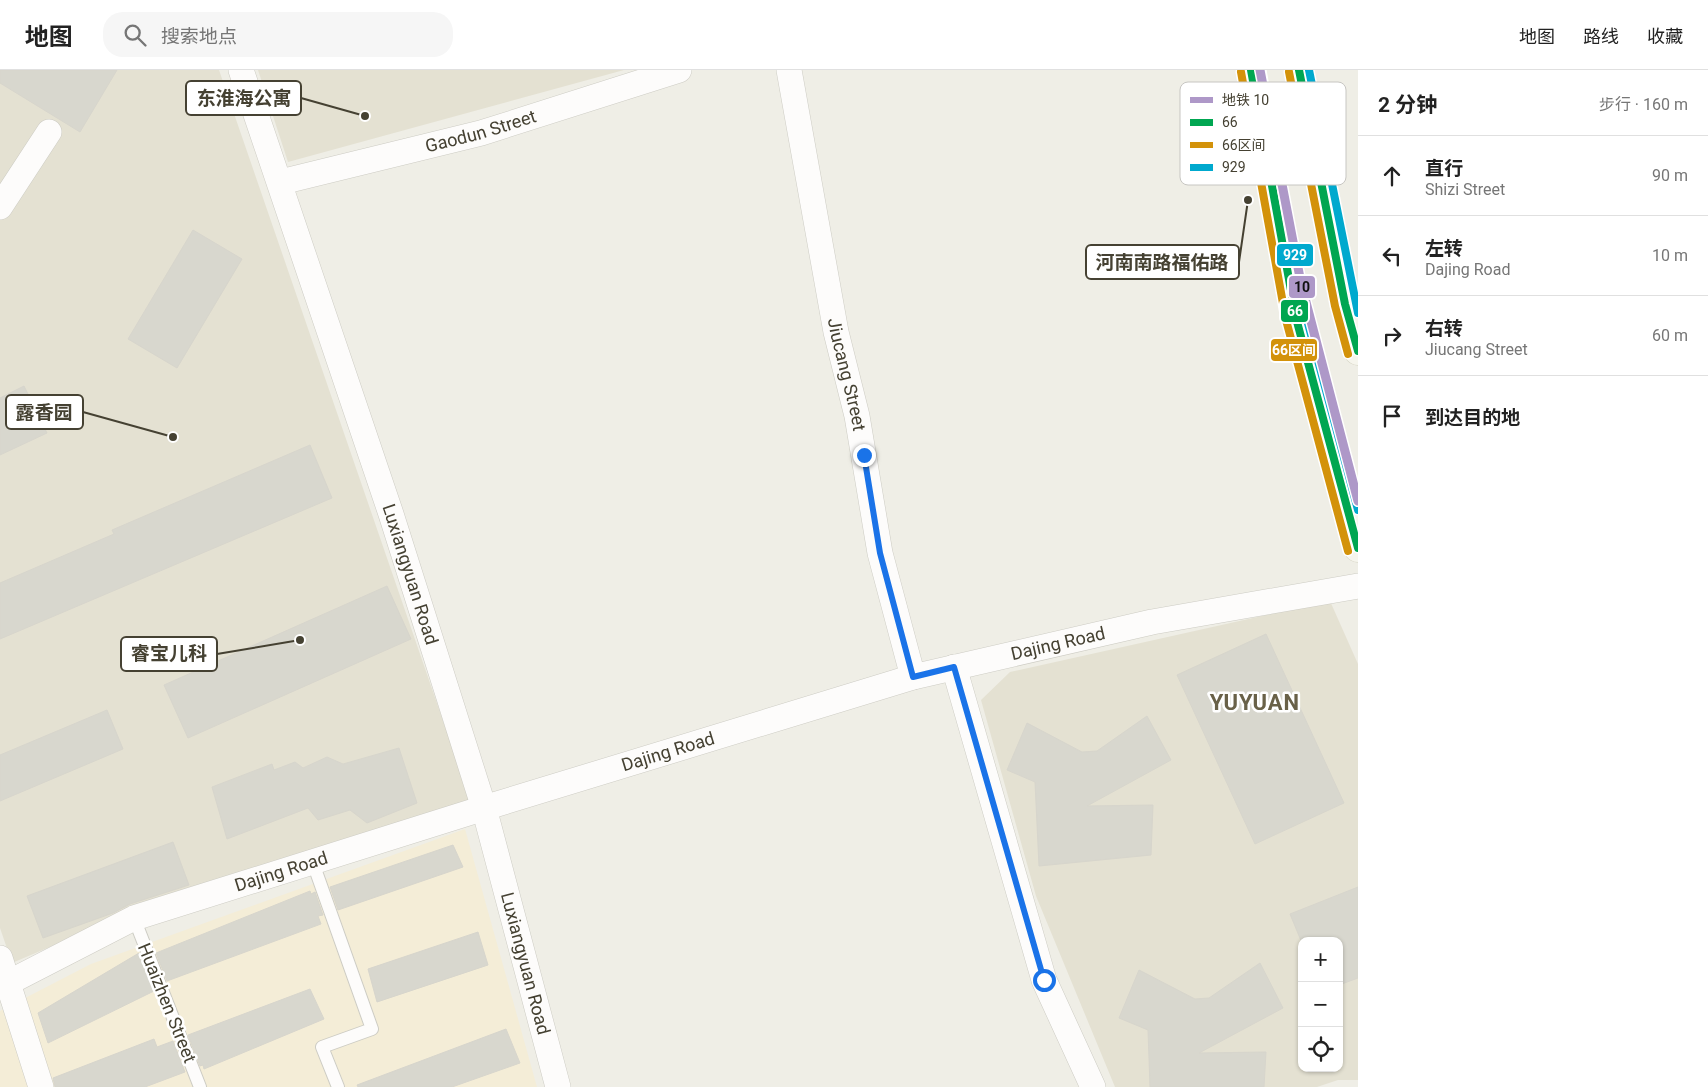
<!DOCTYPE html>
<html lang="zh">
<head>
<meta charset="utf-8">
<style>
	:root { --surface:#fff; --page:#f6f6f6; --text:#222; --muted:#767676; --line:#e0e0e0 }
	body { margin:0; font-family:Roboto,"Noto Sans SC",sans-serif; background:var(--page); color:var(--text) }
	.controls { position:absolute; right:15px; bottom:15px; display:grid; overflow:hidden; border-radius:10px; box-shadow:0 1px 4px #0004 }
	.controls button { width:45px; height:45px; display:grid; place-items:center; padding:0; border:0; border-bottom:1px solid var(--line); background:var(--surface); color:var(--text); font:25px sans-serif }
	.stop { position:absolute; width:15px; height:15px; margin:-11px; border:4px solid #1a73e8; border-radius:50%; background:#fff }
	.stop.end { background:#1a73e8; border-color:#fff; box-shadow:0 1px 5px #0008 }
	.list { margin:0; padding:0; list-style:none }
	h2 { display:flex; justify-content:space-between; align-items:center; height:65px; margin:0; padding:0 20px; font-size:21px }
	h2 small { font-size:16px; font-weight:400; color:var(--muted) }
	.list li { display:grid; grid-template-columns:32px 1fr auto; gap:15px; align-items:center; box-sizing:border-box; height:80px; padding:0 20px; border-top:1px solid var(--line) }
	.list b { display:block; font-size:19px; white-space:nowrap }
	.list p { margin:0; font-size:16px; white-space:nowrap; color:var(--muted) }
	.list em { font-size:16px; font-style:normal; color:var(--muted) }
	.icon { flex:none; width:28px; height:28px; fill:none; stroke:currentColor; stroke-width:2; stroke-linecap:round; stroke-linejoin:round }
	.map { position:relative; flex:none; width:1358px; height:1017px; overflow:hidden }
	header { display:flex; align-items:center; gap:30px; box-sizing:border-box; height:70px; padding:0 25px; background:var(--surface); border-bottom:1px solid var(--line) }
	header strong { font-size:24px }
	nav { display:flex; gap:28px; margin-inline-start:auto; font-size:18px }
	.search { width:350px; height:45px; background:var(--page); display:flex; align-items:center; gap:12px; box-sizing:border-box; padding:0 18px; border-radius:20px; color:var(--muted); font-size:19px }
	main { display:flex }
	aside { flex:1; background:var(--surface) }
	.map>svg:first-child { display:block }
	.residential { fill:#e4e1d2; fill-rule:evenodd }
	.commercial { fill:#f4edd7 }
	.building { fill:#d8d7ce; stroke:#d7d5cc }
	.lines { fill:none; stroke-linecap:round; stroke-linejoin:round }
	.lane-casing { stroke:#cdccc4; stroke-width:14 }
	.street-casing { stroke:#cdccc4; stroke-width:26 }
	.secondary-casing { stroke:#cfcdbc; stroke-width:29 }
	.lane { stroke:#fdfcfb; stroke-width:12 }
	.street { stroke:#fdfcfb; stroke-width:25 }
	.secondary { stroke:#f6f5ed; stroke-width:28 }
	.bus-1-casing { stroke:#fff; stroke-width:11 }
	.bus-2-casing { stroke:#fff; stroke-width:11 }
	.bus-3-casing { stroke:#fff; stroke-width:11 }
	.bus-1 { stroke:#00a651; stroke-width:8 }
	.bus-2 { stroke:#d3920a; stroke-width:8 }
	.bus-3 { stroke:#00a9ce; stroke-width:8 }
	.metro-1-casing { stroke:#fff; stroke-width:12 }
	.metro-1 { stroke:#ae98c8; stroke-width:9 }
	.route { stroke:#1a73e8; stroke-width:6 }
	.labels { text-anchor:middle; stroke-width:5; stroke-linejoin:round; paint-order:stroke }
	.street-label { font-size:18px; fill:#454132; stroke:#fff }
	.district-label { font-size:22px; font-weight:bold; letter-spacing:1px; fill:#696148; stroke:#fff }
	.key { fill:#fff; stroke:#c7c6c2; stroke-width:1 }
	.key-label { font-size:14px; fill:#454132 }
	.leader { fill:none; stroke:#454132; stroke-width:2 }
	.callout-dot { fill:#454132; stroke:#fff; stroke-width:2 }
	.callout { fill:#fff; stroke:#454132; stroke-width:2 }
	.callout-label { font-size:19px; text-anchor:middle; font-weight:bold; fill:#454132 }
	.line-badge { stroke:#fff; stroke-width:2 }
	.badge-label { font-size:14px; text-anchor:middle; font-weight:bold; fill:#fff }
	.pale-badge-label { font-size:14px; text-anchor:middle; font-weight:bold; fill:#111 }
</style>
</head>
<body>
<header>
<strong>地图</strong>
<div class="search"><svg class="icon" aria-label="search" viewBox="0 0 24 24"><circle cx="10" cy="10" r="6"/><path d="M15 15l6 6"/></svg>搜索地点</div>
<nav><a>地图</a><a>路线</a><a>收藏</a></nav>
</header>
<main>
<div class="map">
<svg width="1358" height="1017" viewBox="0 0 1358 1017">
	<rect width="100%" height="100%" fill="#efeee6"/>
	<!-- residential -->
	<g class="residential">
		<path d="M0,0H219L472,735L144,837L12,893L0,858Z"/>
		<path d="M258,0H624L288,92Z"/>
		<path d="M1330,531L1358,594V1010H1338L1317,1017H1115L1036,826L981,630L1010,602ZM1302,871H1339V998H1302Z"/>
	</g>
	<!-- commercial -->
	<path class="commercial" d="M465,759L537,1017H0V941L91,894Z"/>
	<!-- building -->
	<g class="building">
		<path d="M0,0H117L80,62L0,13Z"/>
		<path d="M193,160L242,189L177,298L128,269Z"/>
		<path d="M24,316L47,363L0,385V328Z"/>
		<path d="M310,375L332,428L0,569V513L114,464L112,460Z"/>
		<path d="M387,516L411,569L188,668L164,615Z"/>
		<path d="M1266,564L1344,733L1255,774L1177,605Z"/>
		<path d="M107,640L123,679L0,731V685Z"/>
		<path d="M1147,646L1171,690L1087,736L1153,735L1151,785L1039,796L1035,712L1007,700L1027,653L1082,682L1097,681Z"/>
		<path d="M399,678L417,733L367,753L350,740L318,750L308,738L227,769L212,717L272,694L274,700L295,692L303,698L327,687L343,694Z"/>
		<path d="M173,772L189,815L130,834L113,843L43,868L27,826Z"/>
		<path d="M453,775L463,797L338,840L330,817Z"/>
		<path d="M1358,817V908L1339,915V871H1302V873L1290,844Z"/>
		<path d="M310,821L311,824L315,822L323,845L318,846L321,854L167,911L156,883Z"/>
		<path d="M478,862L488,895L377,932L368,899Z"/>
		<path d="M139,883L154,921L48,973L38,943Z"/>
		<path d="M1260,893L1283,938L1199,983L1266,982L1264,1017H1150L1148,960L1119,948L1139,900L1195,929L1209,928Z"/>
		<path d="M310,919L324,949L204,999L203,995L200,996L188,965Z"/>
		<path d="M506,959L520,993L452,1017H358L357,1015Z"/>
		<path d="M154,969L157,977L173,971L185,1002L145,1017H55L53,1008Z"/>
	</g>
	<g class="lines">
		<!-- lane casing -->
		<g class="lane-casing">
			<g id="lane">
				<path d="M313,793L372,959L322,977L338,1017"/>
				<path d="M134,848L200,1017"/>
			</g>
		</g>
		<!-- street casing -->
		<g class="street-casing">
			<g id="street">
				<path id="s1" d="M241,0L391,444L484,738L558,1017"/>
				<path id="s2" d="M789,0L836,262L857,346L880,483L913,607"/>
				<path id="s3" d="M281,112L481,63L679,0"/>
				<path d="M0,137L49,62"/>
				<path d="M954,597L1044,910L1093,1017"/>
				<path d="M0,888L41,1017"/>
				<path id="s4" d="M0,917L134,848L484,738L913,607L1152,552L1358,516"/>
			</g>
		</g>
		<!-- secondary casing -->
		<g class="secondary-casing">
			<g id="secondary">
				<path d="M1251,0L1296,248L1358,478"/>
				<path d="M1299,0L1345,234L1358,281"/>
			</g>
		</g>
		<!-- lane -->
		<use href="#lane" class="lane"/>
		<!-- street -->
		<use href="#street" class="street"/>
		<!-- secondary -->
		<use href="#secondary" class="secondary"/>
		<!-- bus-1 casing -->
		<g class="bus-1-casing">
			<g id="bus-1">
				<path d="M1251,0L1296,248L1358,478"/>
				<path d="M1299,0L1345,234L1358,281"/>
			</g>
		</g>
		<!-- bus-2 casing -->
		<g class="bus-2-casing">
			<g id="bus-2">
				<path d="M1241,2L1286,250L1348,481"/>
				<path d="M1289,2L1335,236L1348,284"/>
			</g>
		</g>
		<!-- bus-3 casing -->
		<g class="bus-3-casing">
			<g id="bus-3">
				<path d="M1261,0L1306,246L1358,440"/>
				<path d="M1309,0L1358,243"/>
			</g>
		</g>
		<!-- bus-1 -->
		<use href="#bus-1" class="bus-1"/>
		<!-- bus-2 -->
		<use href="#bus-2" class="bus-2"/>
		<!-- bus-3 -->
		<use href="#bus-3" class="bus-3"/>
		<!-- metro-1 casing -->
		<g class="metro-1-casing">
			<path id="metro-1" d="M1260,0L1301,213L1358,431"/>
		</g>
		<!-- metro-1 -->
		<use href="#metro-1" class="metro-1"/>
	</g>
	<g class="lines">
		<!-- route -->
		<path class="route" d="M864,385L880,483L913,607L954,597L1044,910"/>
	</g>
	<g class="labels">
		<!-- street labels -->
		<g class="street-label">
			<text dy="6" stroke="none"><textPath href="#s3" startOffset="206">Gaodun Street</textPath></text>
			<text dy="6" stroke="none"><textPath href="#s2" startOffset="310">Jiucang Street</textPath></text>
			<text dy="6" stroke="none"><textPath href="#s1" startOffset="532">Luxiangyuan Road</textPath></text>
			<text dy="6" stroke="none"><textPath href="#s4" startOffset="1115">Dajing Road</textPath></text>
			<text dy="6" stroke="none"><textPath href="#s4" startOffset="710">Dajing Road</textPath></text>
			<text dy="6" stroke="none"><textPath href="#s4" startOffset="305">Dajing Road</textPath></text>
			<text dy="6" stroke="none"><textPath href="#s1" startOffset="938">Luxiangyuan Road</textPath></text>
			<text transform="translate(167 933) rotate(68)" y="6">Huaizhen Street</text>
		</g>
		<!-- district labels -->
		<g class="district-label">
			<text x="1255" y="640">YUYUAN</text>
		</g>
	</g>
	<!-- legend -->
	<rect x="1180" y="12" width="166" height="103" rx="8" class="key"/>
	<rect x="1190" y="27" width="23" height="6" fill="#ae98c8"/>
	<rect x="1190" y="49" width="23" height="7" fill="#00a651"/>
	<rect x="1190" y="72" width="23" height="6" fill="#d3920a"/>
	<rect x="1190" y="94" width="23" height="7" fill="#00a9ce"/>
	<g class="key-label">
		<text x="1222" y="35">地铁 10</text>
		<text x="1222" y="57">66</text>
		<text x="1222" y="80">66区间</text>
		<text x="1222" y="102">929</text>
	</g>
	<!-- callouts -->
	<path class="leader" d="M365 46L301 28M1248 130L1239 192M173 367L83 342M300 570L217 584"/>
	<g class="callout-dot">
		<circle cx="365" cy="46" r="5"/>
		<circle cx="1248" cy="130" r="5"/>
		<circle cx="173" cy="367" r="5"/>
		<circle cx="300" cy="570" r="5"/>
	</g>
	<g class="callout">
		<rect x="186" y="11" width="115" height="34" rx="5"/>
		<rect x="1086" y="175" width="153" height="34" rx="5"/>
		<rect x="6" y="325" width="77" height="34" rx="5"/>
		<rect x="121" y="567" width="96" height="34" rx="5"/>
	</g>
	<g class="callout-label">
		<text x="244" y="35">东淮海公寓</text>
		<text x="1162" y="199">河南南路福佑路</text>
		<text x="44" y="349">露香园</text>
		<text x="169" y="590">睿宝儿科</text>
	</g>
	<g class="line-badge">
		<rect x="1276" y="173" width="38" height="24" rx="5" fill="#00a9ce"/>
		<rect x="1288" y="205" width="28" height="24" rx="5" fill="#ae98c8"/>
		<rect x="1280" y="229" width="29" height="24" rx="5" fill="#00a651"/>
		<rect x="1270" y="268" width="48" height="24" rx="5" fill="#d3920a"/>
	</g>
	<g class="badge-label">
		<text x="1295" y="190">929</text>
		<text x="1295" y="246">66</text>
		<text x="1294" y="285">66区间</text>
	</g>
	<g class="pale-badge-label">
		<text x="1302" y="222">10</text>
	</g>
</svg>
<div class="controls">
<button>+</button>
<button>−</button>
<button><svg class="icon" aria-label="locate" viewBox="0 0 24 24"><circle cx="12" cy="12" r="6"/><path d="M12 2v4M12 18v4M2 12h4M18 12h4"/></svg></button>
</div>
<div class="stop" style="left:1044px;top:910px"></div>
<div class="stop end" style="left:864px;top:385px"></div>
</div>
<aside>
<h2>2 分钟<small>步行 · 160 m</small></h2>
<ul class="list">
<li><svg class="icon" aria-label="ahead" viewBox="0 0 24 24"><path d="M12 20V5M6 11l6-6 6 6"/></svg><div><b>直行</b><p>Shizi Street</p></div><em>90 m</em></li>
<li><svg class="icon" aria-label="left" viewBox="0 0 24 24"><path d="M17 20v-9H6M10 6l-5 5 5 5"/></svg><div><b>左转</b><p>Dajing Road</p></div><em>10 m</em></li>
<li><svg class="icon" aria-label="right" viewBox="0 0 24 24"><path d="M7 20v-9h11M14 6l5 5-5 5"/></svg><div><b>右转</b><p>Jiucang Street</p></div><em>60 m</em></li>
<li><svg class="icon" aria-label="arrive" viewBox="0 0 24 24"><path d="M6 21V4h12l-3 4 3 4H6"/></svg><div><b>到达目的地</b></div></li>
</ul>
</aside>
</main>
</body>
</html>
